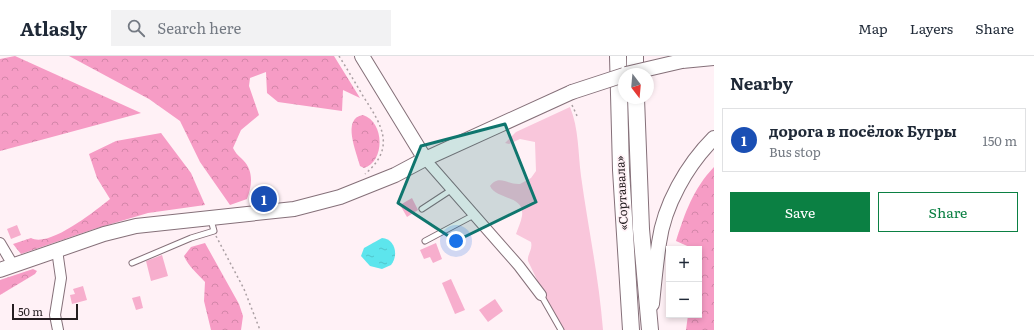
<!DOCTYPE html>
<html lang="en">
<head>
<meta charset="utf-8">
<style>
	:root { --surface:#fff; --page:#f2f2f3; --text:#1f2937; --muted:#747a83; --line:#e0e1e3; --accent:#0b8043 }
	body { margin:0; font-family:Literata,serif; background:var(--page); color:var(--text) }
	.controls { position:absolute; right:12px; bottom:12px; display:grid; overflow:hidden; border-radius:0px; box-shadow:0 2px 6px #0003 }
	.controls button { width:36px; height:36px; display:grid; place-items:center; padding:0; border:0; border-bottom:1px solid var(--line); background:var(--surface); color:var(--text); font:20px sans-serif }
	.compass { position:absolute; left:618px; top:12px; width:36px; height:36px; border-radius:50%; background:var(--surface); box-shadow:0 2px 6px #0003; rotate:164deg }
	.scale { position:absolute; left:12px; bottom:10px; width:66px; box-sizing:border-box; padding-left:4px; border:2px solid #251d20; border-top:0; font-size:11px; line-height:14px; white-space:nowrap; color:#251d20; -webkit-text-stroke:3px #fff1f6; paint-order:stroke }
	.you { position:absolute; left:456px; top:185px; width:14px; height:14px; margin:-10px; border:3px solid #fff; border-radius:50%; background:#1a73e8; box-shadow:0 0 0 6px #1a73e833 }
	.badge { display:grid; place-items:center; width:26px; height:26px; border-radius:50%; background:var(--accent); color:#fff; font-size:13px; font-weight:700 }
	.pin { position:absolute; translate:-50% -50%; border:2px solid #fff; box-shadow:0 1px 4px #0006 }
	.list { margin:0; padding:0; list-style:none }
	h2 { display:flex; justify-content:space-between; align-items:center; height:52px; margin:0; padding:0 16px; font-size:17px }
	h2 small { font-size:13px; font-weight:400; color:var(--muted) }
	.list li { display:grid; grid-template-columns:26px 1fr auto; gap:12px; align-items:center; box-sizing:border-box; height:64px; margin:0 8px 8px; padding:0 8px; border:1px solid var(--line); border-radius:0px }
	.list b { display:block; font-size:15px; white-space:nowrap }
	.list p { margin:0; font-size:13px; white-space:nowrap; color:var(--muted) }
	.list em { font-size:13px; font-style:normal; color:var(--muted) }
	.actions { display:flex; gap:8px; padding:12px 16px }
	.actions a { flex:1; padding:9px 0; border:1px solid var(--accent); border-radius:0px; text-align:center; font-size:14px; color:var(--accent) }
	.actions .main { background:var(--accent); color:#fff }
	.icon { flex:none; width:22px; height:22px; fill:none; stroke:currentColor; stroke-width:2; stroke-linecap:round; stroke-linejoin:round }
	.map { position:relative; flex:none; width:714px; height:274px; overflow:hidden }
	header { display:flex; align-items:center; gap:24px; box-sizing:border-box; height:56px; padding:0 20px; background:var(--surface); border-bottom:1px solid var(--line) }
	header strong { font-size:19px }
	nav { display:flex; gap:22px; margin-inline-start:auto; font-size:14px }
	.search { width:280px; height:36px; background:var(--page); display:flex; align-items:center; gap:10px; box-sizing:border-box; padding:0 14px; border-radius:0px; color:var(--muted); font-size:15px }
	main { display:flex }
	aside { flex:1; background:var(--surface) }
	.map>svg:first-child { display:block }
	.grass { fill:#f9c6db }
	.forest { fill:url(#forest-crowns) }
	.water { fill:url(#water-ripples) }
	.building { fill:#f7aecd }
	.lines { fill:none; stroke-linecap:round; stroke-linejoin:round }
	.service-casing { stroke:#857079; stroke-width:7 }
	.minor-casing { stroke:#857079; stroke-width:12 }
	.secondary-casing { stroke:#857079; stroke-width:16 }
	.trunk-casing { stroke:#857079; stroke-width:18 }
	.path { stroke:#aa9fa3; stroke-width:1.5; stroke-dasharray:2 3; stroke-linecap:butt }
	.service { stroke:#fff; stroke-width:5 }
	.minor { stroke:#fff; stroke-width:10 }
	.secondary { stroke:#fff; stroke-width:14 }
	.trunk { stroke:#fff; stroke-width:16 }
	.secondary-bridge-casing { stroke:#857079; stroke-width:16; stroke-linecap:butt }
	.secondary-bridge { stroke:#fff; stroke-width:14 }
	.marked { fill:#0f766e; fill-opacity:0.2; stroke:#0f766e; stroke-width:3; stroke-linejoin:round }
	.labels { text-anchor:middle; stroke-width:3.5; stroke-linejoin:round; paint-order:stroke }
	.street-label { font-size:12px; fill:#251d20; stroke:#fff1f6 }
</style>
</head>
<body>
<header>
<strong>Atlasly</strong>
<div class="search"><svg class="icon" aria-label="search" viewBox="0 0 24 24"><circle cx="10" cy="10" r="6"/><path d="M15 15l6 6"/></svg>Search here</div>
<nav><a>Map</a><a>Layers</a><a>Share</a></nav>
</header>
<main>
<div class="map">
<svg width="714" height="274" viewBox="0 0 714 274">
	<defs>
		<pattern id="forest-crowns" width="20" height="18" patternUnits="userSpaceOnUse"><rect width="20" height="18" fill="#f69cc5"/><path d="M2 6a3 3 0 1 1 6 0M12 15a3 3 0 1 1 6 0" fill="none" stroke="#d386a9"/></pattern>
		<pattern id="water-ripples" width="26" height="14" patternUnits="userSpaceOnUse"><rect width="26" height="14" fill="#5de5ed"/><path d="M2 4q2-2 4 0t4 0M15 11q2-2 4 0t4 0" fill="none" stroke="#51c4cb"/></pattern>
	</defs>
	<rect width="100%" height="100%" fill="#fff1f6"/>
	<!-- grass -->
	<path class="grass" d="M570,51C579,73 578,97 581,120C588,171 599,222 603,274H561L528,205C527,198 533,194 531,186L516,178C518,172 521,166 522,160C525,139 496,144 490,130C499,118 508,129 520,128L531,122L536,115L535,86L520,83L509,88L505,87L516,76Z"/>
	<!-- forest -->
	<g class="forest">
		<path d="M15,0L141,57L0,95V3Z"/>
		<path d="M69,0H334L360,42L343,34L342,55L278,46L267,37L266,16L250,22L249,30L259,59L241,74L233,92C236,98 239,100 243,104C254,115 252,130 247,143L230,149L200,106L180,65L149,43Z"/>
		<path d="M363,59C385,66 385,106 364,112L360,110C357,97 341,62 363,59Z"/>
		<path d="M161,77L191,117L205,149L148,157L94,173L21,198L13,188L31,182C49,192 95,155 110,143L97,122L89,98L116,85Z"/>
		<path d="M714,111V274H686L688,259H699V193H694L676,185C685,157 693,133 714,111Z"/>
		<path d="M205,187L239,248L243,260L241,274H211L204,245L205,226C197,217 189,211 184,200L191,191Z"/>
		<path d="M33,213L37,215L35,218L0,239V224Z"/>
	</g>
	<!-- water -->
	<path class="water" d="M382,182C395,183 399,199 391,209L382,213L370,210L361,200L364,192Z"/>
	<!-- building -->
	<g class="building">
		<path d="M412,142L418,154L407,161L400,149Z"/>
		<path d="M17,169L21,179L11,183L7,173Z"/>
		<path d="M436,187L442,203L433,207L430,201L424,203L420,194Z"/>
		<path d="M162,199L168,220L151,225L146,205Z"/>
		<path d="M451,223L465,254L455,258L442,227Z"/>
		<path d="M83,230L87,244L72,248L70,239L75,238L73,233Z"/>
		<path d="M140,240L143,252L136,254L132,242Z"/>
		<path d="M495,243L503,255L488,266L479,254Z"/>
	</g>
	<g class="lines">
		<!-- service casing -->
		<g class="service-casing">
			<g id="service">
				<path d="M422,153L451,134"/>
				<path d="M425,185L474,159"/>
				<path d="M132,207L191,182L214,175L211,164"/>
				<path d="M541,239L561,274"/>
			</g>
		</g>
		<!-- minor casing -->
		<g class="minor-casing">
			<g id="minor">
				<path d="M425,103L519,210L541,239"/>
				<path d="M0,187L13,209"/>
				<path d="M57,194L61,222L55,259L58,274"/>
			</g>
		</g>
		<!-- secondary casing -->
		<g class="secondary-casing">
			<g id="secondary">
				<path d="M362,0L425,103"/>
				<path d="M682,5L714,2"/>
				<path d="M0,214L104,178L136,170L294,153L340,141L395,119L425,103L572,36"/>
				<path d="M652,248C654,228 656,207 659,187C664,149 687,109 714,82"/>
			</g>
		</g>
		<!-- trunk casing -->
		<g class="trunk-casing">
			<g id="trunk">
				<path d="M618,0L621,114L631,274"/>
				<path d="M635,0V18"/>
				<path d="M636,42L641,173L650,274"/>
			</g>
		</g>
		<!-- path -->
		<g class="path">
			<path d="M339,0C347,13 355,26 363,40C381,68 397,91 365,118"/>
			<path d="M572,49L578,62"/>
			<path d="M216,180L244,233L260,274"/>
		</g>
		<!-- service -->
		<use href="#service" class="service"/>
		<!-- minor -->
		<use href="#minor" class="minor"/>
		<!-- secondary -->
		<use href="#secondary" class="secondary"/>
		<!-- trunk -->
		<use href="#trunk" class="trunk"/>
		<!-- secondary-bridge casing -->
		<g class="secondary-bridge-casing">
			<g id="secondary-bridge">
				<path d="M626,18L682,5"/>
				<path d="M572,36L624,19"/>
			</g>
		</g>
		<!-- secondary-bridge -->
		<use href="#secondary-bridge" class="secondary-bridge"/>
	</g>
	<!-- marked area -->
	<path class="marked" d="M505,68L536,146L456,185L398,147L421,90Z"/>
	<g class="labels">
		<!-- street labels -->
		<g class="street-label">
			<text transform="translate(622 137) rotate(-93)" y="4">«Сортавала»</text>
		</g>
	</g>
</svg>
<div class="controls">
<button>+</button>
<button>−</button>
</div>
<svg class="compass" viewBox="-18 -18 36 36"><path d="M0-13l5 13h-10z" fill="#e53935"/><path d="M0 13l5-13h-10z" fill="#747a83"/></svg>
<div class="scale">50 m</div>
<div class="you"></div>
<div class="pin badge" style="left:264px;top:143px;background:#1a4fb4">1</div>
</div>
<aside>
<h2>Nearby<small></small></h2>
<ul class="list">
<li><span class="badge" style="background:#1a4fb4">1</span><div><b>дорога в посёлок Бугры</b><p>Bus stop</p></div><em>150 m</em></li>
</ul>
<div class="actions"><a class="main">Save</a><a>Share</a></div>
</aside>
</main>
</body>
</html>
